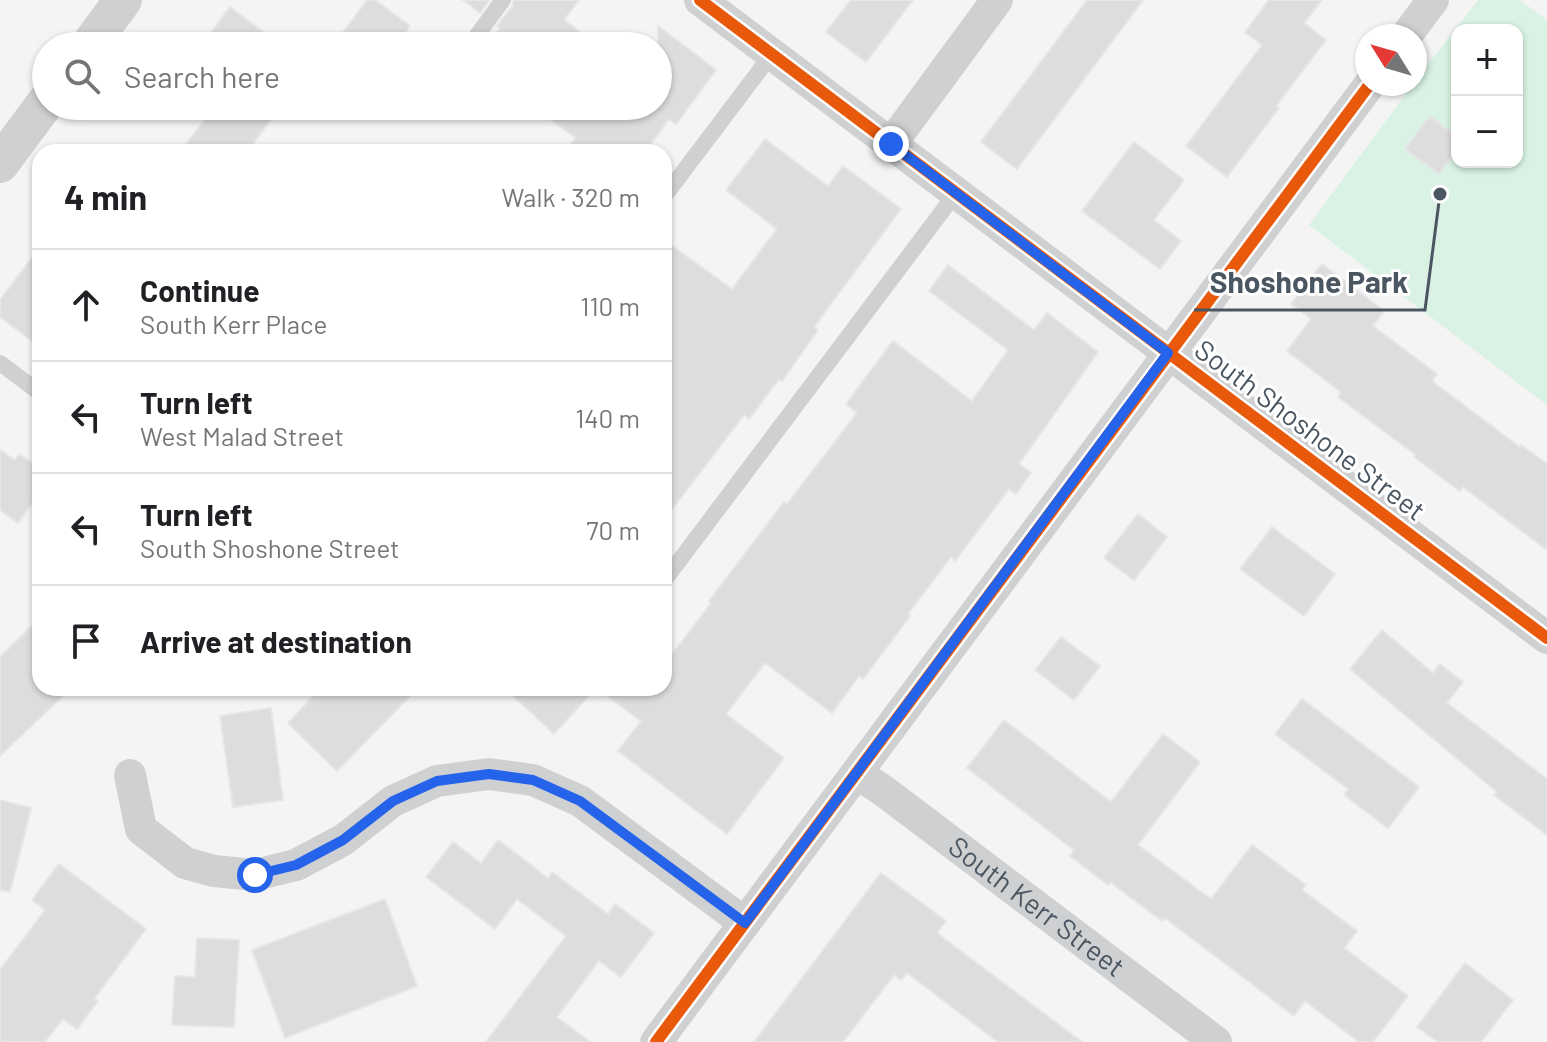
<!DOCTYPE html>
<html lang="en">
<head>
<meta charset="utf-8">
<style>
	:root { --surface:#fff; --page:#f2f2f2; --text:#202124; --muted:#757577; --line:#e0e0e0 }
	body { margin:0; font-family:Barlow,sans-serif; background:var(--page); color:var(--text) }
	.controls { position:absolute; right:24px; top:24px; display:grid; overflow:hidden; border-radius:16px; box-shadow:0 2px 6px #0004 }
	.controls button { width:72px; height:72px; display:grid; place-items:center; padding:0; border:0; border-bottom:2px solid var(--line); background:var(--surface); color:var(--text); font:40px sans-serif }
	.compass { position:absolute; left:1355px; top:24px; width:72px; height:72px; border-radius:50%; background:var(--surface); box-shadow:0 2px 6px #0004; rotate:307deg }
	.stop { position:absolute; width:24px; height:24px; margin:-18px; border:6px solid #2563eb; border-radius:50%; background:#fff }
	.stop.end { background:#2563eb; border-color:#fff; box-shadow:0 2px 8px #0008 }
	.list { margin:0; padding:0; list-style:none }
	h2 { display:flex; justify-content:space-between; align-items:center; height:104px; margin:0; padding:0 32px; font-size:34px }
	h2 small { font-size:26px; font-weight:400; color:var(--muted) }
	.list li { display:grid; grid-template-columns:52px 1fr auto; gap:24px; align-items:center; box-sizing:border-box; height:112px; padding:0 32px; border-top:2px solid var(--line) }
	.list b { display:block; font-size:30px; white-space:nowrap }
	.list p { margin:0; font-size:26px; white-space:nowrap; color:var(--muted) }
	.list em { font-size:26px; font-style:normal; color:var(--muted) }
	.icon { flex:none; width:44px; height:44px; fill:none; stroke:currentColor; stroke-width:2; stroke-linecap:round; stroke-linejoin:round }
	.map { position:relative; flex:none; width:1547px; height:1042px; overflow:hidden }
	.search { position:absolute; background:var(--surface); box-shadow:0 2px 6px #0004; left:32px; top:32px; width:640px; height:88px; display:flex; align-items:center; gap:20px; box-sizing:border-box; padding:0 28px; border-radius:44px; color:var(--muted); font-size:30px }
	.panel { position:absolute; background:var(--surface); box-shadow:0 2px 6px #0004; left:32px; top:144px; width:640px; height:552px; border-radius:24px }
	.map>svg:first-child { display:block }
	.green { fill:#d9f2e3; fill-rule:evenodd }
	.building { fill:#ddddde; stroke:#e5e6e7; stroke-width:2 }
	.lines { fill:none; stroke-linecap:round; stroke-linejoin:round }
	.service { stroke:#ced0d2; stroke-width:16 }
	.minor { stroke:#ced0d2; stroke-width:32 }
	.tertiary { stroke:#ced0d2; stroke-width:38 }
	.cycleway-casing { stroke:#fff; stroke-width:17 }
	.cycleway { stroke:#e8590c; stroke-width:12 }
	.route { stroke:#2563eb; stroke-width:10 }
	.labels { text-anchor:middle; stroke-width:6; stroke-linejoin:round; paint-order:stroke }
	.street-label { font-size:28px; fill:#4a5661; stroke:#fff }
	.leader { fill:none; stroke:#4a5661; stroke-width:3 }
	.callout-dot { fill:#4a5661; stroke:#fff; stroke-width:3 }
	.callout-label { font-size:30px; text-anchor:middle; font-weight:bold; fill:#4a5661; stroke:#fff; stroke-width:6; stroke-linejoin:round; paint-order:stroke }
</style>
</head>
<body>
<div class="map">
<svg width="1547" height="1042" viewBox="0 0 1547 1042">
	<rect width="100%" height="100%" fill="#f4f4f4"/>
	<!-- green -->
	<path class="green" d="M1478,0H1520L1547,20V405L1309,225L1413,84H1415V81ZM1457,30H1517V162H1457Z"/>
	<!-- building -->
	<g class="building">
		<path d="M367,0H375L410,26L395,46H333Z"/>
		<path d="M463,0H489L480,13Z"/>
		<path d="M514,0H579L564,20L599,46H487L500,28L497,26L512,7Z"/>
		<path d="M851,0H913L866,62L826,32Z"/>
		<path d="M1087,0H1143L1017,169L981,142Z"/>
		<path d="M1269,0H1322L1304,23L1326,40L1276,106L1279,108L1227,177L1186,146L1262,45L1245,32Z"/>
		<path d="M230,7L282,46H201Z"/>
		<path d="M658,26L716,70L676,124L669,119L645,152H565L576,138L532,106H658Z"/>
		<path d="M215,106H281L247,152H180Z"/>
		<path d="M1430,116L1457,137V151L1439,174L1405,149Z"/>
		<path d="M765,139L828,186L843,166L901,209L814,327L818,330L782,381L779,379L749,419L744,415L664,520V240L732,289L777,229L726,190Z"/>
		<path d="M1134,142L1184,180L1154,220L1181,241L1160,269L1082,211Z"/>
		<path d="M40,247V347L0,317V300Z"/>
		<path d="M1322,264L1384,311L1373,326L1437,374L1432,381L1520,447L1521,445L1547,464V550L1463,487L1460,491L1414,457L1416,455L1338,397L1341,392L1287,351L1311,319L1291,304Z"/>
		<path d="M948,265L1034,330L1047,313L1098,352L1019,464L1031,473L1016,494L1009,489L955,561L951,557L908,614L910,616L863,679L859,676L832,713L765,663L726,714L784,758L727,834L618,751L641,721L597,688H664V665L711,603L709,601L784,502L787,504L857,413L846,404L893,341L972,401L1008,350L929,291Z"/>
		<path d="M0,450L15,460L19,454L40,469V492L18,523L0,510Z"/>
		<path d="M1138,514L1167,537L1134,580L1104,558Z"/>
		<path d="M1272,527L1335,574L1304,616L1240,569Z"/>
		<path d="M40,618V688H71L0,756V657Z"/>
		<path d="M1382,630L1433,673L1440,664L1463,682L1447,703L1547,779V835L1494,795L1497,792L1350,669Z"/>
		<path d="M1061,637L1100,666L1074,700L1035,670Z"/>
		<path d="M321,688H418L337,771L288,723Z"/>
		<path d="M505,688H596L554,734Z"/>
		<path d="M1302,699L1419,787L1388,828L1344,795L1348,789L1275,734Z"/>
		<path d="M271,708L283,800L233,807L220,716Z"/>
		<path d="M1004,720L1111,802L1163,734L1200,762L1138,845L1211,899L1252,845L1306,885L1302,890L1357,931L1344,948L1408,996L1373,1042H1359L1305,1001L1294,1016L1165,918L1162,921L1110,882L1108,885L1070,856L1074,850L967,768Z"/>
		<path d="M0,800L31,808L10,892L0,890Z"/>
		<path d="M498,840L548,878L552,872L608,914L615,904L654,933L621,977L599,961L557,1017L590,1042H486L566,936L517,899L495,929L426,877L453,842L481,863Z"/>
		<path d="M59,864L146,929L94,999L98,1001L77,1029L63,1019L45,1042H0V970L45,910L32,900Z"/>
		<path d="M881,873L946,921L937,933L1082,1042H998L907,973L901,980L894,975L843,1042H754Z"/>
		<path d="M385,899L417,986L285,1038L252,950Z"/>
		<path d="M197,938L239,940L234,1027L172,1025L175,976L195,977Z"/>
		<path d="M1465,963L1513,1000L1481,1042H1438L1417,1027Z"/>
	</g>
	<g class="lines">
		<!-- service -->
		<g class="service">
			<path d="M469,46L503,0"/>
			<path d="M664,197L772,54"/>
			<path d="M0,363L40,393"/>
			<path d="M664,581L956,193"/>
		</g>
		<!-- minor -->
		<g class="minor">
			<path d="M700,0L1547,638"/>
			<path d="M1406,36L1433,0"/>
			<path d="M891,144L997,0"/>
			<path id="s1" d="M857,773L885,792L1216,1042"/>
			<path d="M130,775L141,829L185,863L214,871L255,875L296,865L343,840L393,801L437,781L489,774L533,780L580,801L745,923"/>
			<path d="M656,1042L1370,84"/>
		</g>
		<!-- tertiary -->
		<g class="tertiary">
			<path d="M89,46L123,0"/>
			<path d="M0,164L46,102"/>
		</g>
		<!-- cycleway casing -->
		<g class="cycleway-casing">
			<g id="cycleway">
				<path d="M700,0L1547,638"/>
				<path d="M656,1042L1370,84"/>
			</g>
		</g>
		<!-- cycleway -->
		<use href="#cycleway" class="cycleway"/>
	</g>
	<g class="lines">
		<!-- route -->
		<path class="route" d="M255,875L296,865L343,840L393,801L437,781L489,774L533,780L580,801L745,923L1168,353L891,144"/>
	</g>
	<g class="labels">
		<!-- street labels -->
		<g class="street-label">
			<text transform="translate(1310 430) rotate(37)" y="10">South Shoshone Street</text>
			<text dy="10" stroke="none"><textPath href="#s1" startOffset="224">South Kerr Street</textPath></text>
		</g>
	</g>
	<!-- callouts -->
	<path class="leader" d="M1440 194L1425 310H1194"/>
	<circle class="callout-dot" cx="1440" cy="194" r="8"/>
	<g class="callout-label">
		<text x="1309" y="293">Shoshone Park</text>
	</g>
</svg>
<div class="controls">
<button>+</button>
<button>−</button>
</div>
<svg class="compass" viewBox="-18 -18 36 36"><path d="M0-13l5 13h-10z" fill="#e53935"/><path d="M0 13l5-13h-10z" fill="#757577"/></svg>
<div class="stop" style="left:255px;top:875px"></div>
<div class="stop end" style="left:891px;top:144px"></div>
<div class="search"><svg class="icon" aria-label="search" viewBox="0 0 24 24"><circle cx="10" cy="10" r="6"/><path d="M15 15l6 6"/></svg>Search here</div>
<section class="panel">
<h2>4 min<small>Walk · 320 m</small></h2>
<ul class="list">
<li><svg class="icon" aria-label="ahead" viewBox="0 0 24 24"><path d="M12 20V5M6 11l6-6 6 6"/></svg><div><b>Continue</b><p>South Kerr Place</p></div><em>110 m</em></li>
<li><svg class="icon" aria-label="left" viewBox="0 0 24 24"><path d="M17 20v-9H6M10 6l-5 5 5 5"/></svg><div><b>Turn left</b><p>West Malad Street</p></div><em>140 m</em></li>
<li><svg class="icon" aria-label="left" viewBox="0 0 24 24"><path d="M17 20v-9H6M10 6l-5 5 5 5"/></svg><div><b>Turn left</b><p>South Shoshone Street</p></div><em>70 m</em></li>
<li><svg class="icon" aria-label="arrive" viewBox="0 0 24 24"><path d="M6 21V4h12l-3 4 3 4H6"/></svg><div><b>Arrive at destination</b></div></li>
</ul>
</section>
</div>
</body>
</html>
